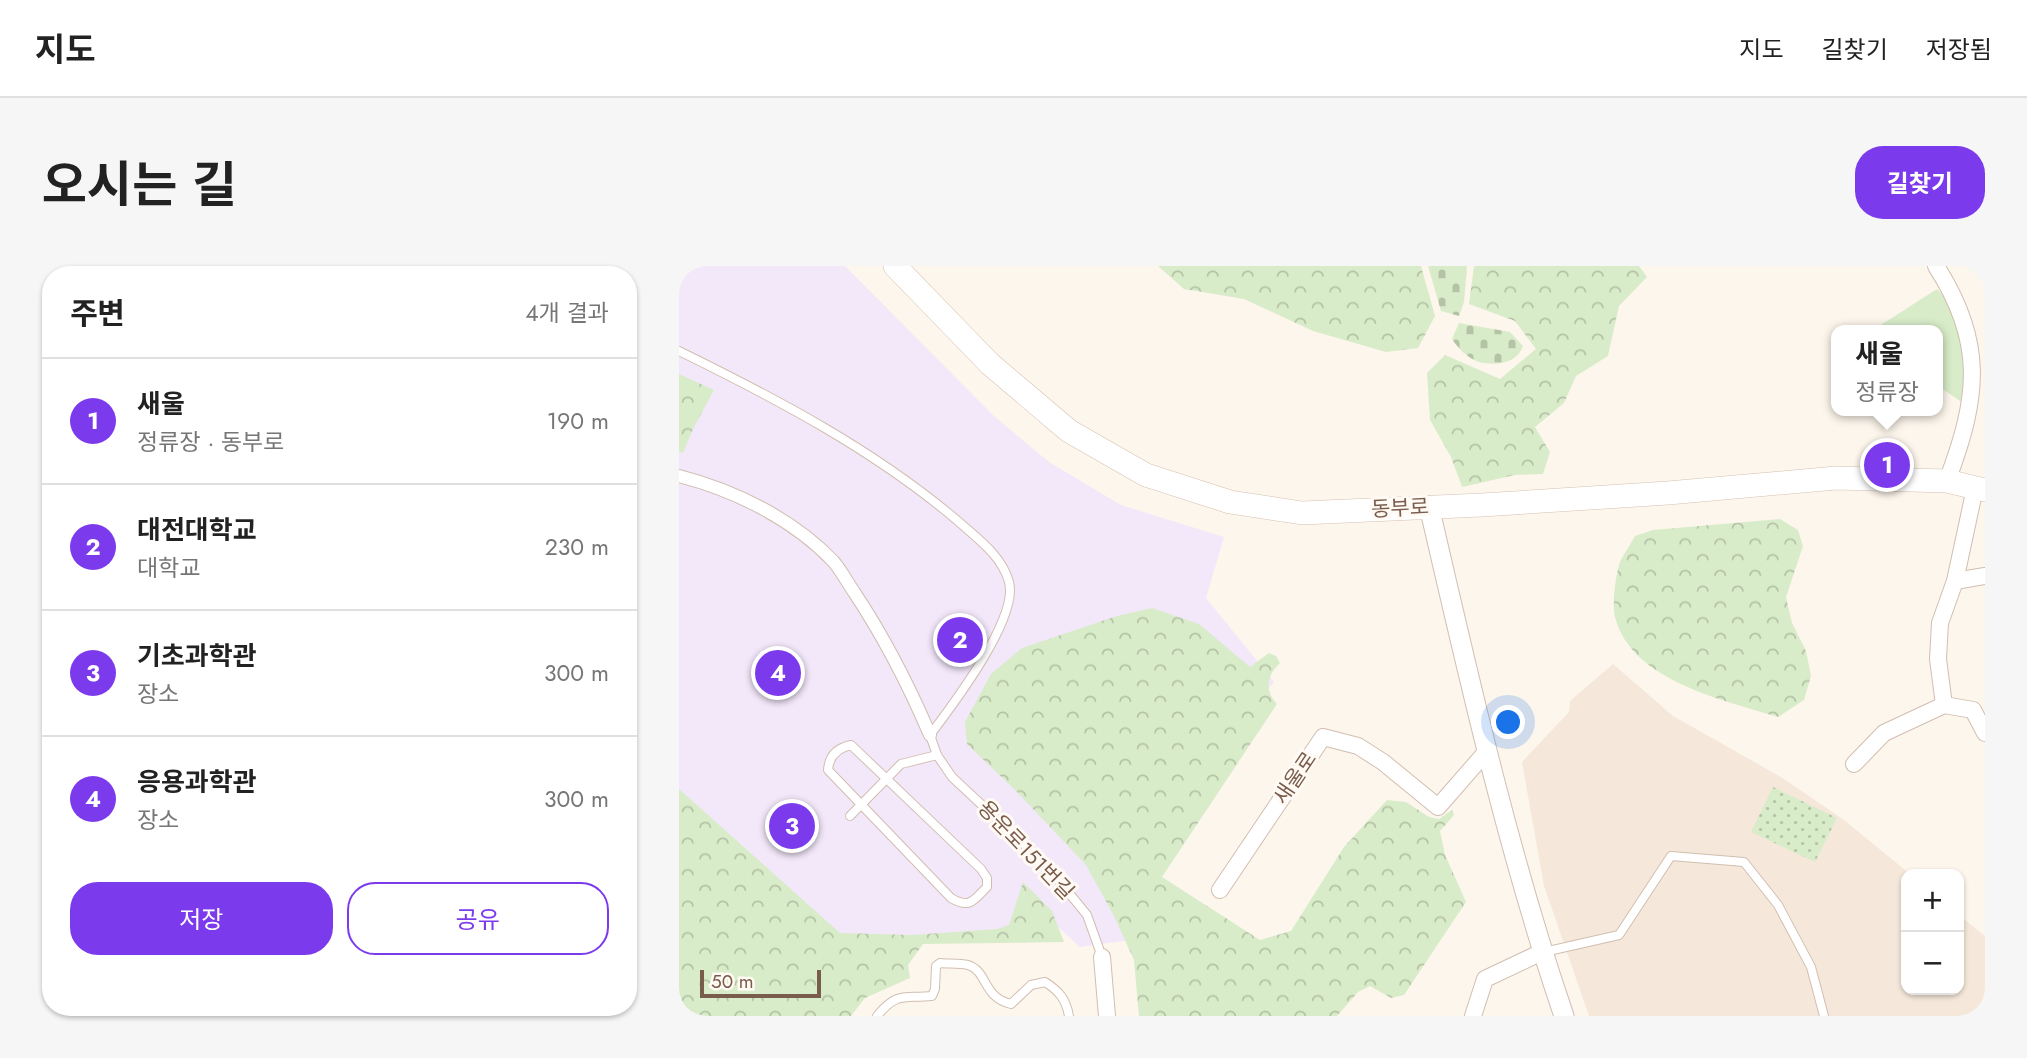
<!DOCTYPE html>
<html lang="ko">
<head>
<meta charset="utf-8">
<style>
	:root { --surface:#fff; --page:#f6f6f6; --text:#222; --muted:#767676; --line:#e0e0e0; --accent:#7c3aed }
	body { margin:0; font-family:Jost,"Noto Sans KR",sans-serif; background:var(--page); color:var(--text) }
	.controls { position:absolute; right:21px; bottom:21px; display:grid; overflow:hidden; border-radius:14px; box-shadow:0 2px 5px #0004 }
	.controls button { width:63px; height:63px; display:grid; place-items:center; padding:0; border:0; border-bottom:2px solid var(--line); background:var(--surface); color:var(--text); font:35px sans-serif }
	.scale { position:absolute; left:21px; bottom:18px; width:121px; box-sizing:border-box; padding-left:7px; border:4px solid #7a5c4d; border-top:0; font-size:19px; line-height:24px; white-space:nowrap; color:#7a5c4d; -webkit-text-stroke:5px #fffaf3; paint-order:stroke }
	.you { position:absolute; left:830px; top:457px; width:24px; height:24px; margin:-18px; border:5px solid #fff; border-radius:50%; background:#1a73e8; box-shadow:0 0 0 10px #1a73e833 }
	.badge { display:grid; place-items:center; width:46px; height:46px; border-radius:50%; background:var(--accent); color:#fff; font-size:23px; font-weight:700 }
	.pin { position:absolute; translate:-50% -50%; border:4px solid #fff; box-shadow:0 2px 7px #0006 }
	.popup { position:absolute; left:1152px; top:59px; width:112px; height:91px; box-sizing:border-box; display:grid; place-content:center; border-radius:14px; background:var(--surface); filter:drop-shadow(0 2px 5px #0005); font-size:23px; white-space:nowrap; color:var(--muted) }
	.popup b { font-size:26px; color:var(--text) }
	.popup::after { content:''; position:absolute; left:50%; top:100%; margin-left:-14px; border:14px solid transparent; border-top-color:var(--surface) }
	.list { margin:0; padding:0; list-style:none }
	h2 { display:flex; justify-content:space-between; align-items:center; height:91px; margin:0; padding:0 28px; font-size:30px }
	h2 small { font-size:23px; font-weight:400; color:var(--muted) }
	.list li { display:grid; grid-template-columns:46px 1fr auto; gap:21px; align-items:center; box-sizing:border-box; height:126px; padding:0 28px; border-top:2px solid var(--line) }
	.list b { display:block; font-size:26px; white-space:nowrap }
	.list p { margin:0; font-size:23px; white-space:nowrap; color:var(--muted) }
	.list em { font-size:23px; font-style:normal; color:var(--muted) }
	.actions { display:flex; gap:14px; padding:21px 28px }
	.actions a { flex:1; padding:16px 0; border:2px solid var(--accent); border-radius:28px; text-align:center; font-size:24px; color:var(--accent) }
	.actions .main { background:var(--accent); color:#fff }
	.map { position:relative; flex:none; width:1306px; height:750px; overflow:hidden; border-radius:28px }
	header { display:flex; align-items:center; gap:42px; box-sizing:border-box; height:98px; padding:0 35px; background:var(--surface); border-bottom:2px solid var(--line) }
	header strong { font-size:33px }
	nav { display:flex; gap:38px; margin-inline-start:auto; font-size:24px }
	.intro { display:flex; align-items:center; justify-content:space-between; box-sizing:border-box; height:168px; padding:0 42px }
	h1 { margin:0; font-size:49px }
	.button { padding:18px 32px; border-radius:28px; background:var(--accent); color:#fff; font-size:24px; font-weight:700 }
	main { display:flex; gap:42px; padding:0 42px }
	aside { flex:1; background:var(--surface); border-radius:28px; box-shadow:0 2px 5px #0004 }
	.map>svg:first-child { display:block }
	.residential { fill:#f5e8da }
	.education { fill:#f3e8fa }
	.grass { fill:#d8ecc9 }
	.forest { fill:url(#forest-crowns) }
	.cemetery { fill:url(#cemetery-stones) }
	.park { fill:url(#park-dots) }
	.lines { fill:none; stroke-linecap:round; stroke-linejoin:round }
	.service-casing { stroke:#d1beb0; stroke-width:10 }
	.pedestrian-casing { stroke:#d1beb0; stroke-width:14 }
	.minor-casing { stroke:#d1beb0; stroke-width:18 }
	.tertiary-casing { stroke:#d1beb0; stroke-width:21 }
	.secondary-casing { stroke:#d6c0b0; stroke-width:24 }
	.service { stroke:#fff; stroke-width:8 }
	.pedestrian { stroke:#fff; stroke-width:12 }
	.minor { stroke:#fff; stroke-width:16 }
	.tertiary { stroke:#fff; stroke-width:19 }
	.secondary { stroke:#fff; stroke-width:23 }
	.labels { text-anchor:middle; stroke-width:6; stroke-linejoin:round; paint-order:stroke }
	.street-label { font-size:21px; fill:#7a5c4d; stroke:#fffaf3 }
</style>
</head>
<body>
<header>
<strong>지도</strong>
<nav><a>지도</a><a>길찾기</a><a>저장됨</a></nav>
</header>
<div class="intro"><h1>오시는 길</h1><a class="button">길찾기</a></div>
<main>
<aside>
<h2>주변<small>4개 결과</small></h2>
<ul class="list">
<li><span class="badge">1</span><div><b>새울</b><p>정류장 · 동부로</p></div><em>190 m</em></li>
<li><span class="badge">2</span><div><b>대전대학교</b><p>대학교</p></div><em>230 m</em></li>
<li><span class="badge">3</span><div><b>기초과학관</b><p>장소</p></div><em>300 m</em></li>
<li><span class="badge">4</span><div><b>응용과학관</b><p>장소</p></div><em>300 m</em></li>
</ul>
<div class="actions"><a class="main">저장</a><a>공유</a></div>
</aside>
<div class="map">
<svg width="1306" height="750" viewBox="0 0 1306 750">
	<defs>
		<pattern id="forest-crowns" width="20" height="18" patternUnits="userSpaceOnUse" patternTransform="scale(1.75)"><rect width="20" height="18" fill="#d8ecc9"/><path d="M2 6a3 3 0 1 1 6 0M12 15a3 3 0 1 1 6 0" fill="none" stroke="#b4c2a5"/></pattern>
		<pattern id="cemetery-stones" width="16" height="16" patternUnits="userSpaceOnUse" patternTransform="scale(1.75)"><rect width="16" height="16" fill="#d8ecc9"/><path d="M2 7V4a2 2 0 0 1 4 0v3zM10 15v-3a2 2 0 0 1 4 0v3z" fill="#b4c2a5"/></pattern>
		<pattern id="park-dots" width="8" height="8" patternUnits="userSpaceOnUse" patternTransform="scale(1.75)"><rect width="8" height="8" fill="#d8ecc9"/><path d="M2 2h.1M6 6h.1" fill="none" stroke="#b4c2a5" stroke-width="1.8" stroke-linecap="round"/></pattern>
	</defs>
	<rect width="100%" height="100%" fill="#fdf6ec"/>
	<!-- residential -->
	<path class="residential" d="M934,398L994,450L1102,511L1165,554L1231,608H1227V724H1280V649L1306,670V750H910L865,620L843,496L890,446L891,435Z"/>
	<!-- education -->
	<path class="education" d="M0,0H166L316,151L370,196L442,239L545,271L527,332L595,416L476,563L451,674L401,681L379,661L217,673L0,660Z"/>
	<!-- grass -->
	<path class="grass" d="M1258,23C1263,29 1271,36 1275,44C1290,71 1289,108 1284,137L1259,120V64H1194Z"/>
	<!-- forest -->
	<g class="forest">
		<path d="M479,0H742L756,50L739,82L707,86L634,65L565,33L505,23Z"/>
		<path d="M795,0H960L968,11L940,40L929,90L897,110L885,137L856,161L871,186L864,208L836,209L783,221L772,191L751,154L748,107L766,89L821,113L857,83L836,55L790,38Z"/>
		<path d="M0,108L35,124L14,163L4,187L0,186Z"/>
		<path d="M1101,253L1119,264L1124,280L1107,331L1113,357L1127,385L1132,410L1125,434L1099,451C1045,434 952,415 936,351C933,339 936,316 939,303C941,292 951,280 956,270L974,264Z"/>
		<path d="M473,342L520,358L571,401L590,387L597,390L601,397C588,409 585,424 598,438L483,611L581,674L612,665L665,581L708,534L727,536L750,551L760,553L773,544L775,549L761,565L766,589L787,636L725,729L712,732L691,720L679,726L658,750H460L455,694L435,650L407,599L337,525L288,478L286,456L312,408L343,382L438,350Z"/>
		<path d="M0,523L161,667L233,669L318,663L330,659L344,616L373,645L385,676L244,678L229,699L231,712L186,732L172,750H0Z"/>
	</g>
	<!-- cemetery -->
	<g class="cemetery">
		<path d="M749,0H788L785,36L780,50L762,45Z"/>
		<path d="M780,57L831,66L844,80C838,98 817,100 800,96C788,92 779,82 773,73Z"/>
	</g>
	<!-- park -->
	<path class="park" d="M1094,521L1158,552L1136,596L1072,566Z"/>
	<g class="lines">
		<!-- service casing -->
		<g class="service-casing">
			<g id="service">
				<path d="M0,85C98,133 197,185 280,256C299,273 323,290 330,316C340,352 273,440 251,469L258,489L273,511L368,600L408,649L423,691"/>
				<path d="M172,479L302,603L308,612V621C294,635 291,643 272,632L149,504C150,490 158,482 172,479Z"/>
				<path d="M171,550L222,498L258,489"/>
				<path d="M865,686L940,669L992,590L1065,596L1099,639L1132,701L1145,750"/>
				<path d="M198,750C218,725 226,733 253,730L256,723L257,700L261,697C270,698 280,697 289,699C309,705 303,731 332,738L352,719L366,716C380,725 387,733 390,750"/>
			</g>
		</g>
		<!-- pedestrian casing -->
		<g class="pedestrian-casing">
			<path id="pedestrian" d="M0,210C55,224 114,253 154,295C162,304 168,316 175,326C205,371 230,420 251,469"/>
		</g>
		<!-- minor casing -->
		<g class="minor-casing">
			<g id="minor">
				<path d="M1257,0C1306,76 1300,131 1268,215"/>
				<path d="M1276,315L1306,310"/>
				<path d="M1265,439L1259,393L1261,357L1276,315L1296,222"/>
				<path d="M1175,498L1205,467L1265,439L1294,444L1306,467"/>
				<path d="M541,624L644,471L679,480L704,496L759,541L807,486"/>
				<path d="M423,691L428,750"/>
				<path d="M794,750L806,713L863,686"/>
			</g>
		</g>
		<!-- tertiary casing -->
		<g class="tertiary-casing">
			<path id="tertiary" d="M750,240C790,412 828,583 885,750"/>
		</g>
		<!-- secondary casing -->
		<g class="secondary-casing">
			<path id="secondary" d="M216,0L311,98L390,165L467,209L551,236L623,247L803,239L989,227L1157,212L1268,215L1306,224"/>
		</g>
		<!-- service -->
		<use href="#service" class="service"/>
		<!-- pedestrian -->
		<use href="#pedestrian" class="pedestrian"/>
		<!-- minor -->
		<use href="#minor" class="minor"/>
		<!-- tertiary -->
		<use href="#tertiary" class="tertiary"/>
		<!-- secondary -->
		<use href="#secondary" class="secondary"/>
	</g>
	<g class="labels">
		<!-- street labels -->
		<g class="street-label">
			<text transform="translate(721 242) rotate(-3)" y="7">동부로</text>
			<text transform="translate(616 512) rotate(-56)" y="7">새울로</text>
			<text transform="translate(347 584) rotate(46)" y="7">용운로151번길</text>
		</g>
	</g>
</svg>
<div class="controls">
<button>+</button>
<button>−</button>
</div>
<div class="scale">50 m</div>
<div class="you"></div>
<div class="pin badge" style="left:1208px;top:199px">1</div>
<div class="popup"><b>새울</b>정류장</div>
<div class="pin badge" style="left:281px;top:374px">2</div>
<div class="pin badge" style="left:113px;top:560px">3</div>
<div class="pin badge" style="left:99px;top:407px">4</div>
</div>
</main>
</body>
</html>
